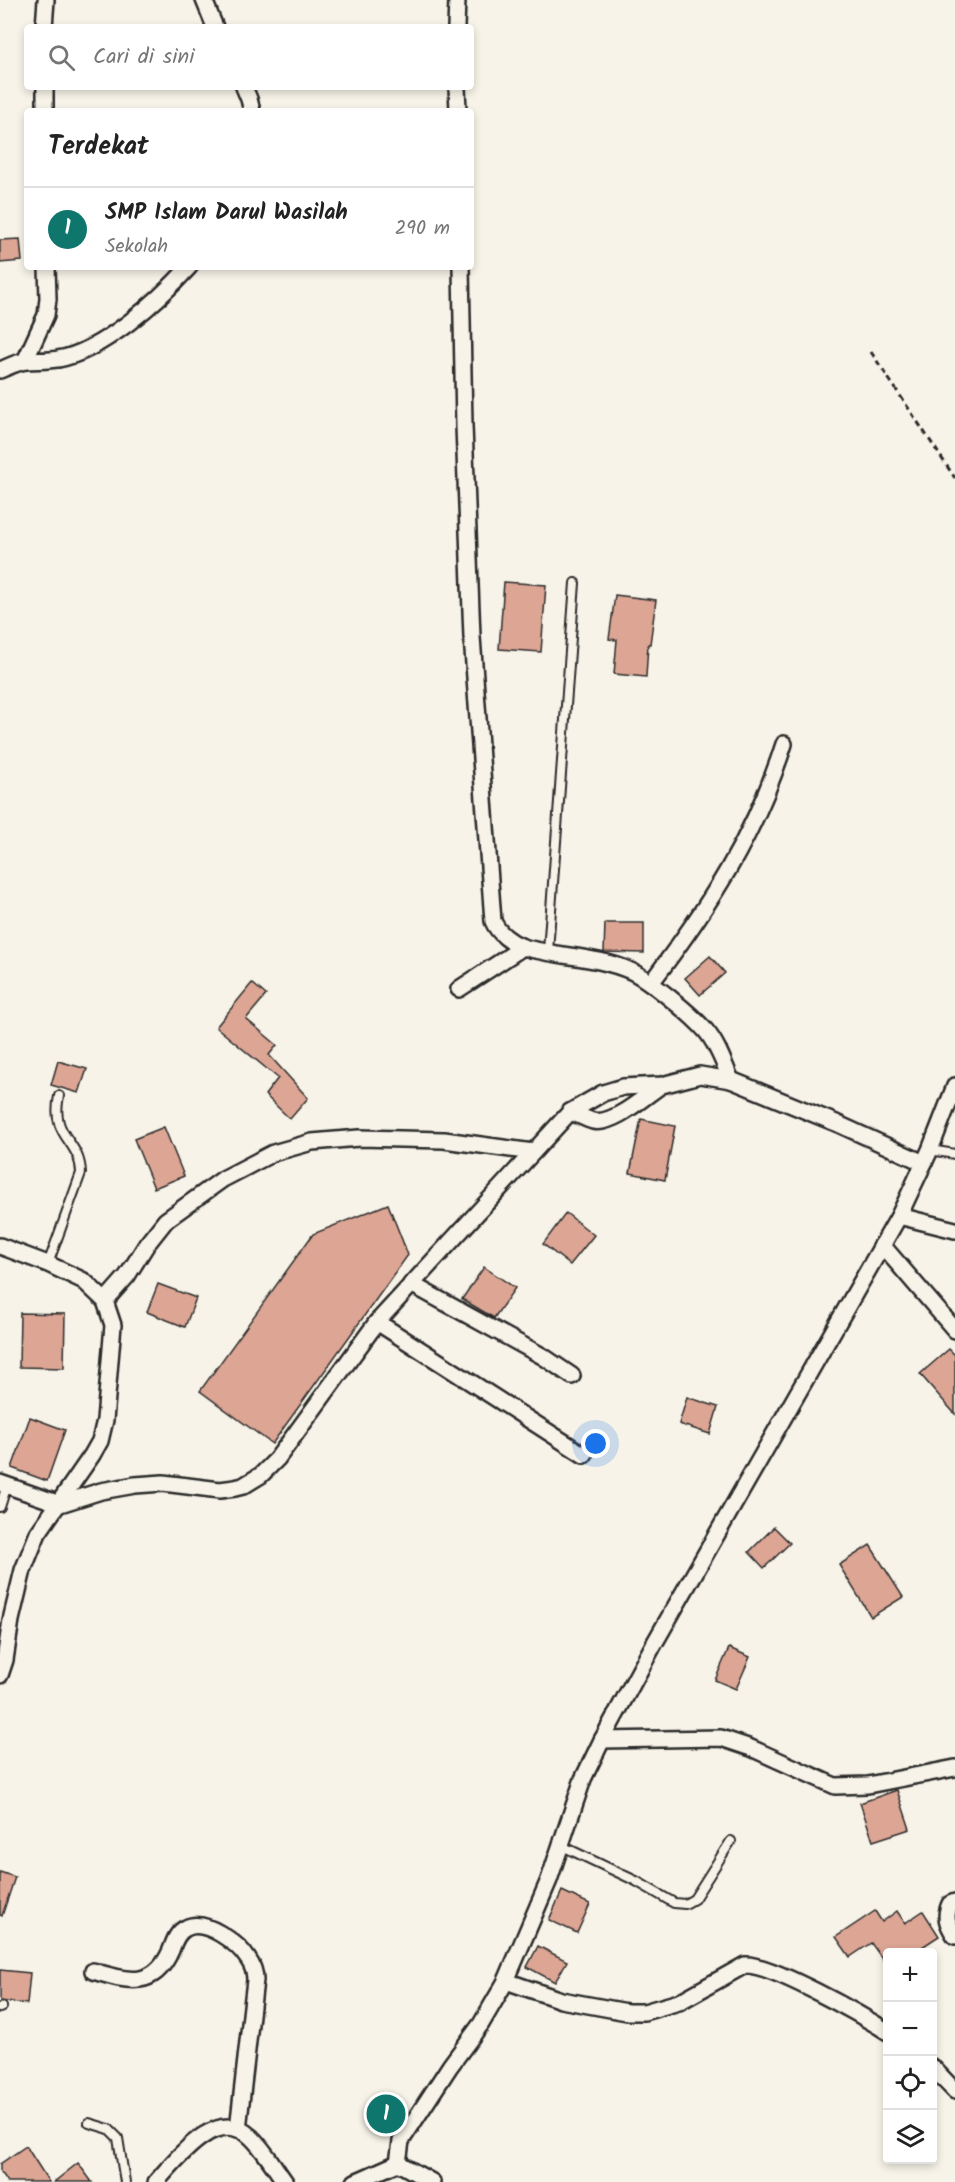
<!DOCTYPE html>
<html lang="id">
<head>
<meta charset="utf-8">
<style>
	:root { --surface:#fff; --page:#f2f2f2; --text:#222; --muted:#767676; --line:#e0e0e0; --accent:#0f766e }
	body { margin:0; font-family:Kalam,sans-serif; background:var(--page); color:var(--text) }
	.controls { position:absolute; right:18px; bottom:18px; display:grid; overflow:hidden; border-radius:6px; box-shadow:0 3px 9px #0003 }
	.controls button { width:54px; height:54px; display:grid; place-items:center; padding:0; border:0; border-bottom:2px solid var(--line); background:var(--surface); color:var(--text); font:30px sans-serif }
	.you { position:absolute; left:596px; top:1444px; width:21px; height:21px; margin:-15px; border:4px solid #fff; border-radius:50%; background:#1a73e8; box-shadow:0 0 0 9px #1a73e833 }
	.badge { display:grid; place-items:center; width:39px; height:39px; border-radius:50%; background:var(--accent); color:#fff; font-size:20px; font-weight:700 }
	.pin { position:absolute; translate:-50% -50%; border:3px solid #fff; box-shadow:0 2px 6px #0006 }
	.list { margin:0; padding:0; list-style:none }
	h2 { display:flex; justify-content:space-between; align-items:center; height:78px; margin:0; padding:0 24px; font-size:26px }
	h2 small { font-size:20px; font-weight:400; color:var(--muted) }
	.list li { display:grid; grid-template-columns:39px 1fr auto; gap:18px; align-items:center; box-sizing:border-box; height:84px; padding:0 24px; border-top:2px solid var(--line) }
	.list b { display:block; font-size:22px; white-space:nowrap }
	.list p { margin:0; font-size:20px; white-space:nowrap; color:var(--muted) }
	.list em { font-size:20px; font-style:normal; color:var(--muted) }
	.icon { flex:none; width:33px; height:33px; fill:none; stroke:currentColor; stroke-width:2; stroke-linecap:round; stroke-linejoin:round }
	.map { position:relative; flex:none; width:955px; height:2182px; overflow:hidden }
	.search { position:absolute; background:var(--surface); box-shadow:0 3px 9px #0003; left:24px; top:24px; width:450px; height:66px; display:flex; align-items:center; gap:15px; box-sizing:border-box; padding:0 21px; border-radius:6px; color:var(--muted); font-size:22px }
	.panel { position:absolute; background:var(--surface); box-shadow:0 3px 9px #0003; left:24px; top:108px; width:450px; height:162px; border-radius:6px }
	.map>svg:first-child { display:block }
	.building { fill:#dca594; stroke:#2b2b2b; stroke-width:1.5 }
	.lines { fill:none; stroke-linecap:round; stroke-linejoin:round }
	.service-casing { stroke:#2b2b2b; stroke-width:12 }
	.minor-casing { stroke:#2b2b2b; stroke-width:20 }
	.path { stroke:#2b2b2b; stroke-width:3; stroke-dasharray:6 4.5; stroke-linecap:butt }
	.service { stroke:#f7f3e8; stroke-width:8 }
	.minor { stroke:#f7f3e8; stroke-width:15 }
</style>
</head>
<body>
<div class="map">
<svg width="955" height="2182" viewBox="0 0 955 2182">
	<rect width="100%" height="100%" fill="#f7f3e8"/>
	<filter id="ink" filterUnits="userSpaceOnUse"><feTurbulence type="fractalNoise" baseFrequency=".0167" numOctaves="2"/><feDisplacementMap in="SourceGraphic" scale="12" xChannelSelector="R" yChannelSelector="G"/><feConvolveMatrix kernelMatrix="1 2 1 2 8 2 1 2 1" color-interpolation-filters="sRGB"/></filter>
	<g filter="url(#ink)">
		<!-- building -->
		<g class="building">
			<path d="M20,239L22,261L0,263V240Z"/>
			<path d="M504,582L546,585L541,652L499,649Z"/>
			<path d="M615,595L656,600L650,644H648L646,677L614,674L617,640L609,639Z"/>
			<path d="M605,923H644V953L604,952Z"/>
			<path d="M710,956L725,973L700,995L685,978Z"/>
			<path d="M252,983L266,995L246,1019L277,1045L269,1055L308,1098L290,1119L265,1095L278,1078L216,1027Z"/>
			<path d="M58,1061L87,1069L79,1093L51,1085Z"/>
			<path d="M641,1119L675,1126L665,1180L630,1173Z"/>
			<path d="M164,1127L184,1176L154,1188L134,1139Z"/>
			<path d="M388,1204L408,1255L272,1444L200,1391L313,1234Z"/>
			<path d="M566,1213L594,1235L570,1265L543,1244Z"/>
			<path d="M484,1267L515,1288L494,1318L462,1299Z"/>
			<path d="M158,1284L196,1298L185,1327L147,1312Z"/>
			<path d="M20,1313L65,1314L64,1368L19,1367Z"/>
			<path d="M949,1349L955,1355V1414L920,1374Z"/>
			<path d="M687,1397L718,1407L710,1434L679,1424Z"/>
			<path d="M30,1417L65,1430L47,1481L12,1468Z"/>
			<path d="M774,1527L790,1543L764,1568L749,1552Z"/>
			<path d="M870,1545L903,1597L871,1617L839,1565Z"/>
			<path d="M729,1648L750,1657L736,1689L715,1680Z"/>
			<path d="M897,1790L910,1829L873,1841L860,1803Z"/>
			<path d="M0,1872L15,1877L2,1916L0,1915Z"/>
			<path d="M562,1891L590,1904L577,1933L549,1920Z"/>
			<path d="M875,1911L882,1922L897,1911L905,1923L923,1911L939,1936L913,1953H888V1967L871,1943L850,1957L836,1937Z"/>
			<path d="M538,1946L567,1961L555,1982L527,1967Z"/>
			<path d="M0,1970L30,1973L27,2004L0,2001Z"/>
			<path d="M26,2146L49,2182H7L0,2172V2164Z"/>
			<path d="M78,2163L92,2182H54Z"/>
		</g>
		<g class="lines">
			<!-- service casing -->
			<g class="service-casing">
				<g id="service">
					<path d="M548,951L575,583"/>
					<path d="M930,1150L955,1154"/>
					<path d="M48,1264L81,1173C80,1139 50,1138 59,1096"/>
					<path d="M0,1507L7,1485"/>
					<path d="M560,1845L636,1881L674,1903L685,1904L694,1899L731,1841"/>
					<path d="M0,2008L2,2007"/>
					<path d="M89,2123L109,2129L118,2138L125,2182"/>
				</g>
			</g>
			<!-- minor casing -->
			<g class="minor-casing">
				<g id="minor">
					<path d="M204,0L215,27"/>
					<path d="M44,27L46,0"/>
					<path d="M456,27L457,0"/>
					<path d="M45,87V111"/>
					<path d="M244,87L249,99L252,111"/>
					<path d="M457,87L458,111"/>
					<path d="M461,267L464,426L472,637L493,921C498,933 511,943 523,947C558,957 597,956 631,971C650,980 692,1015 706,1031C718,1045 724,1064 731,1080"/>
					<path d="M25,361L46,315L48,299L47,267"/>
					<path d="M0,370C8,367 17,362 26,361C37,360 48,361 58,359C102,352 160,299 189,267"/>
					<path d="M651,983C709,906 754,838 784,744"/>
					<path d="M459,989L523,947"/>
					<path d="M570,1112C578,1114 585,1119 593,1121C612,1126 644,1097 660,1086"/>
					<path d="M899,1216L955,1230"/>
					<path d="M882,1245L955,1330"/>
					<path d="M0,1246L48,1264L84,1281L105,1301L113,1325L105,1420L100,1441L92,1455L38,1533L23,1570L11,1620L5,1660L0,1675"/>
					<path d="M411,1284L544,1357L572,1376"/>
					<path d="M105,1301L127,1276L147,1244L166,1220L223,1179L273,1153L312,1142L359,1138L444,1140L533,1152"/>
					<path d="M377,1322L584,1455"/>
					<path d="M0,1483L60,1504L101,1491L135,1485L163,1483L220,1490L235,1488L243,1486L261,1475L277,1459L377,1322L570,1112L603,1093L623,1087L662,1085L700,1075L731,1080L836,1123L924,1163"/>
					<path d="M602,1740L721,1738L751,1748L835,1786L868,1785L955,1768"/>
					<path d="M955,1902L950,1904C944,1917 948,1925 955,1936"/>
					<path d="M93,1971C127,1981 154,1990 171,1950C174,1942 177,1932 186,1928C205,1918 238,1943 248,1959C253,1966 255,1972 255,1980L238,2129"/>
					<path d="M506,1981L561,2000L627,2012H644L679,2002L745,1965C770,1963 863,2016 888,2032"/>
					<path d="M932,2067L955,2091"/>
					<path d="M398,2163L432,2182"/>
					<path d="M156,2182C177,2159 217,2105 251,2137C264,2149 274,2167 285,2182"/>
					<path d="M355,2182L398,2163L401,2141L450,2066L481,2024L506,1981L549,1880L583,1779L602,1740L654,1644L899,1216L930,1150L955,1086"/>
				</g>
			</g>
			<!-- path -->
			<path class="path" d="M871,352L955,478"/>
			<!-- service -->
			<use href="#service" class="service"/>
			<!-- minor -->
			<use href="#minor" class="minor"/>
		</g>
	</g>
</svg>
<div class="controls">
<button>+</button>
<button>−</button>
<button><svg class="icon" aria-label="locate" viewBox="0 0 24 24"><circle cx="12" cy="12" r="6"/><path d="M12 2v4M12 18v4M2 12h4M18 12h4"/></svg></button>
<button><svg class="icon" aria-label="layers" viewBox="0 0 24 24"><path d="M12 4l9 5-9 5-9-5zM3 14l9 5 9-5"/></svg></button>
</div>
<div class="you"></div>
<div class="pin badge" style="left:386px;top:2114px">1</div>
<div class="search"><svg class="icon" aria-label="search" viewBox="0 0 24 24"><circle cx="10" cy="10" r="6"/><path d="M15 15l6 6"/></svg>Cari di sini</div>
<section class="panel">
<h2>Terdekat<small></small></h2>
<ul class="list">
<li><span class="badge">1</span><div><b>SMP Islam Darul Wasilah</b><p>Sekolah</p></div><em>290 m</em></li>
</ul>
</section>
</div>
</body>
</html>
